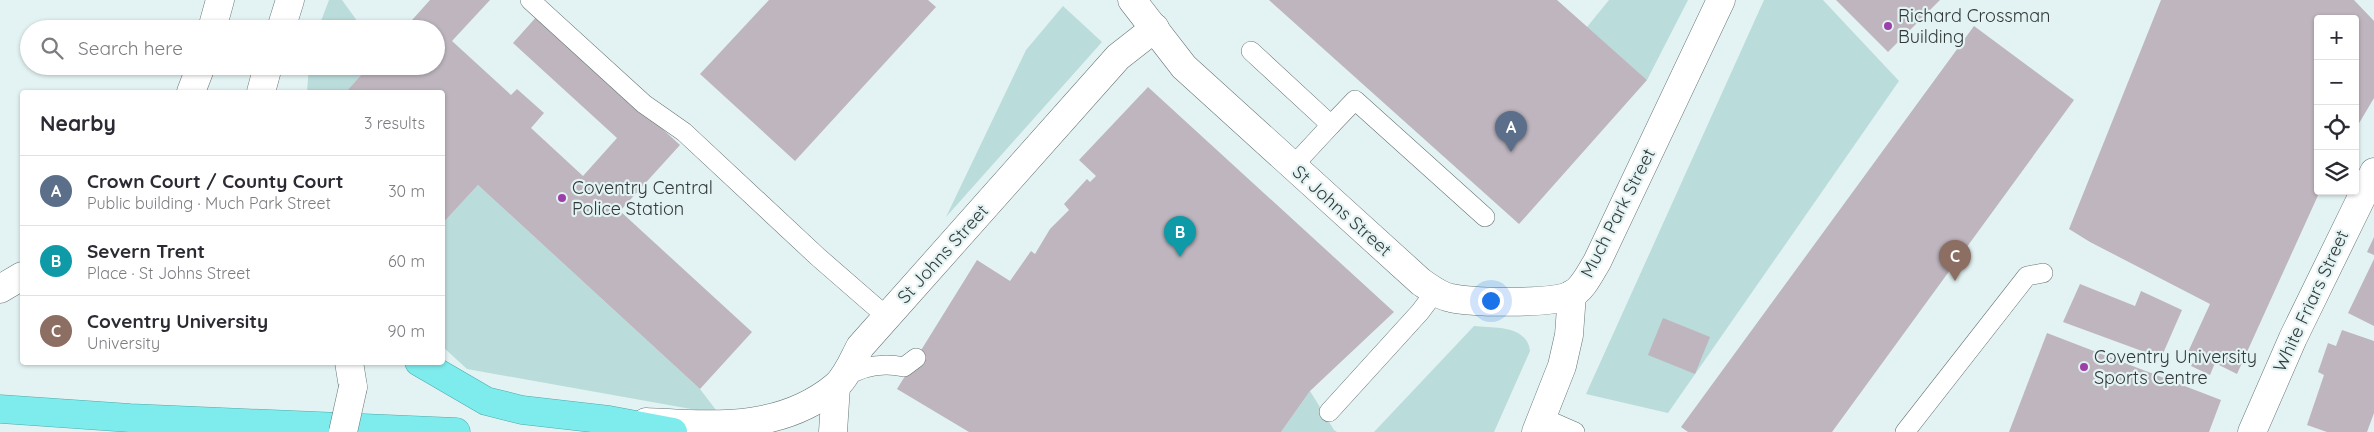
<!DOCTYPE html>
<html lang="en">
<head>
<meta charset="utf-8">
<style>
	:root { --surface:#fff; --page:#f7f7f7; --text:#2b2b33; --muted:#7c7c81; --line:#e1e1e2; --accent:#0b8043 }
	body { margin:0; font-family:Quicksand,sans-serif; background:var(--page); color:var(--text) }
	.controls { position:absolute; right:15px; top:15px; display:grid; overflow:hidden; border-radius:5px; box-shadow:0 1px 4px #0004 }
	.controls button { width:45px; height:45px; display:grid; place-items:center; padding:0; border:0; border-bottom:1px solid var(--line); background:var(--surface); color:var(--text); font:25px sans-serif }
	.you { position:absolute; left:1490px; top:300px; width:18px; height:18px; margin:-12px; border:4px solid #fff; border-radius:50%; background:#1a73e8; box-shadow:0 0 0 8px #1a73e833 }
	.badge { display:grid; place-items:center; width:32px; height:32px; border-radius:50%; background:var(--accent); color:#fff; font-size:16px; font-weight:700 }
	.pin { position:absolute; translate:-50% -41px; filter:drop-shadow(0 1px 2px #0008) }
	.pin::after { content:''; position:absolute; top:26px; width:18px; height:15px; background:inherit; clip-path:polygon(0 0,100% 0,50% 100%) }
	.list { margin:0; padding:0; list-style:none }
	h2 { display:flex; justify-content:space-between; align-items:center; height:65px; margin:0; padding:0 20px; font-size:21px }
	h2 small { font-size:16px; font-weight:400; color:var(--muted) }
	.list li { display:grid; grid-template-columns:32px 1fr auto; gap:15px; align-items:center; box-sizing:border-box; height:70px; padding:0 20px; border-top:1px solid var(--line) }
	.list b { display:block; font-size:19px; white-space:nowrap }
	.list p { margin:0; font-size:16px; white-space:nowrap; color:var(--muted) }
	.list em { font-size:16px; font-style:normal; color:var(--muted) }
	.icon { flex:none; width:28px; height:28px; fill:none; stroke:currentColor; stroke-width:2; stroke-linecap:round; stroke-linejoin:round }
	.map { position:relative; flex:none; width:2374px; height:432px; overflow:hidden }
	.search { position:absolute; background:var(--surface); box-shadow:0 1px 4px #0004; left:20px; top:20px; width:425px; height:55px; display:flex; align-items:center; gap:12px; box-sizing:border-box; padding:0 18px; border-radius:28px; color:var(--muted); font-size:19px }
	.panel { position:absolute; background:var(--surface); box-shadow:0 1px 4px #0004; left:20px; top:90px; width:425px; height:275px; border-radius:5px }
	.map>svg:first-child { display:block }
	.green { fill:#badcdb }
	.building { fill:#beb5bf }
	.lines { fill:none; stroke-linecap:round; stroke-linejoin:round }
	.service-casing { stroke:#677575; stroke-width:20 }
	.minor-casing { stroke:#677575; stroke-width:29 }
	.tertiary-casing { stroke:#677575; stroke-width:29 }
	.secondary-casing { stroke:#677575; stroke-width:29 }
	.trunk-casing { stroke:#4eaaaa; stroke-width:29 }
	.service { stroke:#fff; stroke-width:19 }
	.minor { stroke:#fff; stroke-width:28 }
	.tertiary { stroke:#fff; stroke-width:28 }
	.secondary { stroke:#fff; stroke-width:28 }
	.trunk { stroke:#7eecec; stroke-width:28 }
	.tertiary-bridge-casing { stroke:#677575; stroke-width:29; stroke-linecap:butt }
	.tertiary-bridge { stroke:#fff; stroke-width:28 }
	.poi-dot { fill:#9c3fa8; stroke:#e3f3f3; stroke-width:2 }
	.labels { text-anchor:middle; stroke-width:4.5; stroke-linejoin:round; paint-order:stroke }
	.poi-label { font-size:18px; fill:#323838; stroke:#e3f3f3; text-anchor:start }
	.street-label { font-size:18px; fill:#323838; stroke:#e3f3f3 }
</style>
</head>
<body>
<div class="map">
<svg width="2374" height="432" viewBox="0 0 2374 432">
	<rect width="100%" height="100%" fill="#e3f3f3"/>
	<!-- green -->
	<g class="green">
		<path d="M329,0H342L363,29H318Z"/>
		<path d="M1609,0H1688L1647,80L1587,27Z"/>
		<path d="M1764,0H1823L1899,81L1668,413L1586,394Z"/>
		<path d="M1063,6L1102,42L946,217L1026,50Z"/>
		<path d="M309,66H369L346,92H307Z"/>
		<path d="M478,185L700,389L719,414L467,369L443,347L442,224Z"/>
		<path d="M1474,326C1494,328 1527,325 1530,351L1494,432H1374Z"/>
		<path d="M1310,391L1334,430L1337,432H1281Z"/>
	</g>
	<!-- building -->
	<g class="building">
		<path d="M430,0H490L452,41L511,95L517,89L544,113L531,128L583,176L617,138L513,43L538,15L680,145L620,211L752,332L700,389L478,185L442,224V92H346L369,66H436V29H404Z"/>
		<path d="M769,0H928L936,7L795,161L700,74Z"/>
		<path d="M1269,0H1557L1647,80L1519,224Z"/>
		<path d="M1836,0H1940L1888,52Z"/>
		<path d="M2161,0H2354L2374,21V98L2355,130V19H2318V191H2320L2237,374L2215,363L2210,375L2191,366L2197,356L2188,352L2210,304L2090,242L2069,229Z"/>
		<path d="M1974,26L2074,100L1832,432H1688L1681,427Z"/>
		<path d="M1148,87L1394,312L1310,391L1281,432H969L897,389L977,260L1010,281L1031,251L1035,254L1050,229L1069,210L1064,204L1087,179L1090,182L1096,176L1079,160Z"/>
		<path d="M2374,237V255L2367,252Z"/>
		<path d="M2374,259V326L2348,313Z"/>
		<path d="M2080,284L2135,306L2141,291L2182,310L2161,358L2063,322Z"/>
		<path d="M1663,318L1710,337L1695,374L1648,355Z"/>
		<path d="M2342,330L2374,341V413L2367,432H2327L2307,425L2324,375L2318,372L2328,343L2336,346Z"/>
		<path d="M2047,333L2221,400L2209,432H2009Z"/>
	</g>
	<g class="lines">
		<!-- service casing -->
		<g class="service-casing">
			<g id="service">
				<path d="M530,0L644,104L684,132L818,257L887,317"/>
				<path d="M1251,51L1331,125L1355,100L1485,217"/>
				<path d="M1293,166L1331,125"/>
				<path d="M843,378C862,366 882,362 904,367L916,358"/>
				<path d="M1329,412L1420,312L1435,292"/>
				<path d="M1543,418L1575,432"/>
				<path d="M1905,432L2027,276L2043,273"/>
			</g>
		</g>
		<!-- minor casing -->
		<g class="minor-casing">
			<g id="minor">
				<path d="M646,422C714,425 780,432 836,386C847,376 853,360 860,347L1118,57L1155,28"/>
				<path d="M833,432L836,386"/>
				<path d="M1536,432L1562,366L1569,335L1572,294"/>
				<path d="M2252,432L2293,338L2374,172"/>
			</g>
		</g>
		<!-- tertiary casing -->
		<g class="tertiary-casing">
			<g id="tertiary">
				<path d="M212,29L220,0"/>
				<path d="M281,29L290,0"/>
				<path d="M191,92L201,66"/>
				<path d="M261,92L268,66"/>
				<path d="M0,289L22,276"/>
				<path d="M349,362L353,387"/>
			</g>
		</g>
		<!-- secondary casing -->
		<g class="secondary-casing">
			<path id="secondary" d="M1132,0L1184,67L1421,282C1430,288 1440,296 1451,298C1473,303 1552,304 1571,295C1583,289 1590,273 1597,262L1721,0"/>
		</g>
		<!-- trunk casing -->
		<g class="trunk-casing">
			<g id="trunk">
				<path d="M419,362L486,401L522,410L609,420L673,432"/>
				<path d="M0,409L130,418L456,432"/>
			</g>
		</g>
		<!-- service -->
		<use href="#service" class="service"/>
		<!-- minor -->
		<use href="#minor" class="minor"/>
		<!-- tertiary -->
		<use href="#tertiary" class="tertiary"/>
		<!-- secondary -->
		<use href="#secondary" class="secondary"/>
		<!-- trunk -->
		<use href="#trunk" class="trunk"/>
		<!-- tertiary-bridge casing -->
		<g class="tertiary-bridge-casing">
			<path id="tertiary-bridge" d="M343,432L353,387"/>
		</g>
		<!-- tertiary-bridge -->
		<use href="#tertiary-bridge" class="tertiary-bridge"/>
	</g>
	<!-- markers -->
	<g class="poi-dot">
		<circle cx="1888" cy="26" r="5"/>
		<circle cx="562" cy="198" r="5"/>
		<circle cx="2084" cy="367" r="5"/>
	</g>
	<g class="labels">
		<!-- poi labels -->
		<g class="poi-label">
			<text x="1898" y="22">Richard Crossman<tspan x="1898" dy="21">Building</tspan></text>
			<text x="572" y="194">Coventry Central<tspan x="572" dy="21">Police Station</tspan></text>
			<text x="2094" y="363">Coventry University<tspan x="2094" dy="21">Sports Centre</tspan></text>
		</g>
		<!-- street labels -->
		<g class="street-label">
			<text transform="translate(1342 211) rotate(42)" y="6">St Johns Street</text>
			<text transform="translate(1618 213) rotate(-63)" y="6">Much Park Street</text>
			<text transform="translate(943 254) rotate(-48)" y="6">St Johns Street</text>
			<text transform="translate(2311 301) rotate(-65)" y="6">White Friars Street</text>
		</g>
	</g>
</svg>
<div class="controls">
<button>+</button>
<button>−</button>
<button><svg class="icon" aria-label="locate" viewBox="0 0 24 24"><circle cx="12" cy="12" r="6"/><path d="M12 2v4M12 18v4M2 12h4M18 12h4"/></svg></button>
<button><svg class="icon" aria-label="layers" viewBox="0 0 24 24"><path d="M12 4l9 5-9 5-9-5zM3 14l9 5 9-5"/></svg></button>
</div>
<div class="you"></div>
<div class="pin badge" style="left:1511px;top:152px;background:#5c6f8a">A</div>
<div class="pin badge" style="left:1180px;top:257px;background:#0f9aa8">B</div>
<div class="pin badge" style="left:1955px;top:281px;background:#8d6e63">C</div>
<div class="search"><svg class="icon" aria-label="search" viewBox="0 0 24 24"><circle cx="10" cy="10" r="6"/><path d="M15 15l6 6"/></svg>Search here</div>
<section class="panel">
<h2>Nearby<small>3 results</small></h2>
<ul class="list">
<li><span class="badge" style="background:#5c6f8a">A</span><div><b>Crown Court / County Court</b><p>Public building · Much Park Street</p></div><em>30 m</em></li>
<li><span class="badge" style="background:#0f9aa8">B</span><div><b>Severn Trent</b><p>Place · St Johns Street</p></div><em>60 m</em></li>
<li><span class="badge" style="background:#8d6e63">C</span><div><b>Coventry University</b><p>University</p></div><em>90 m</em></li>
</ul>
</section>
</div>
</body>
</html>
